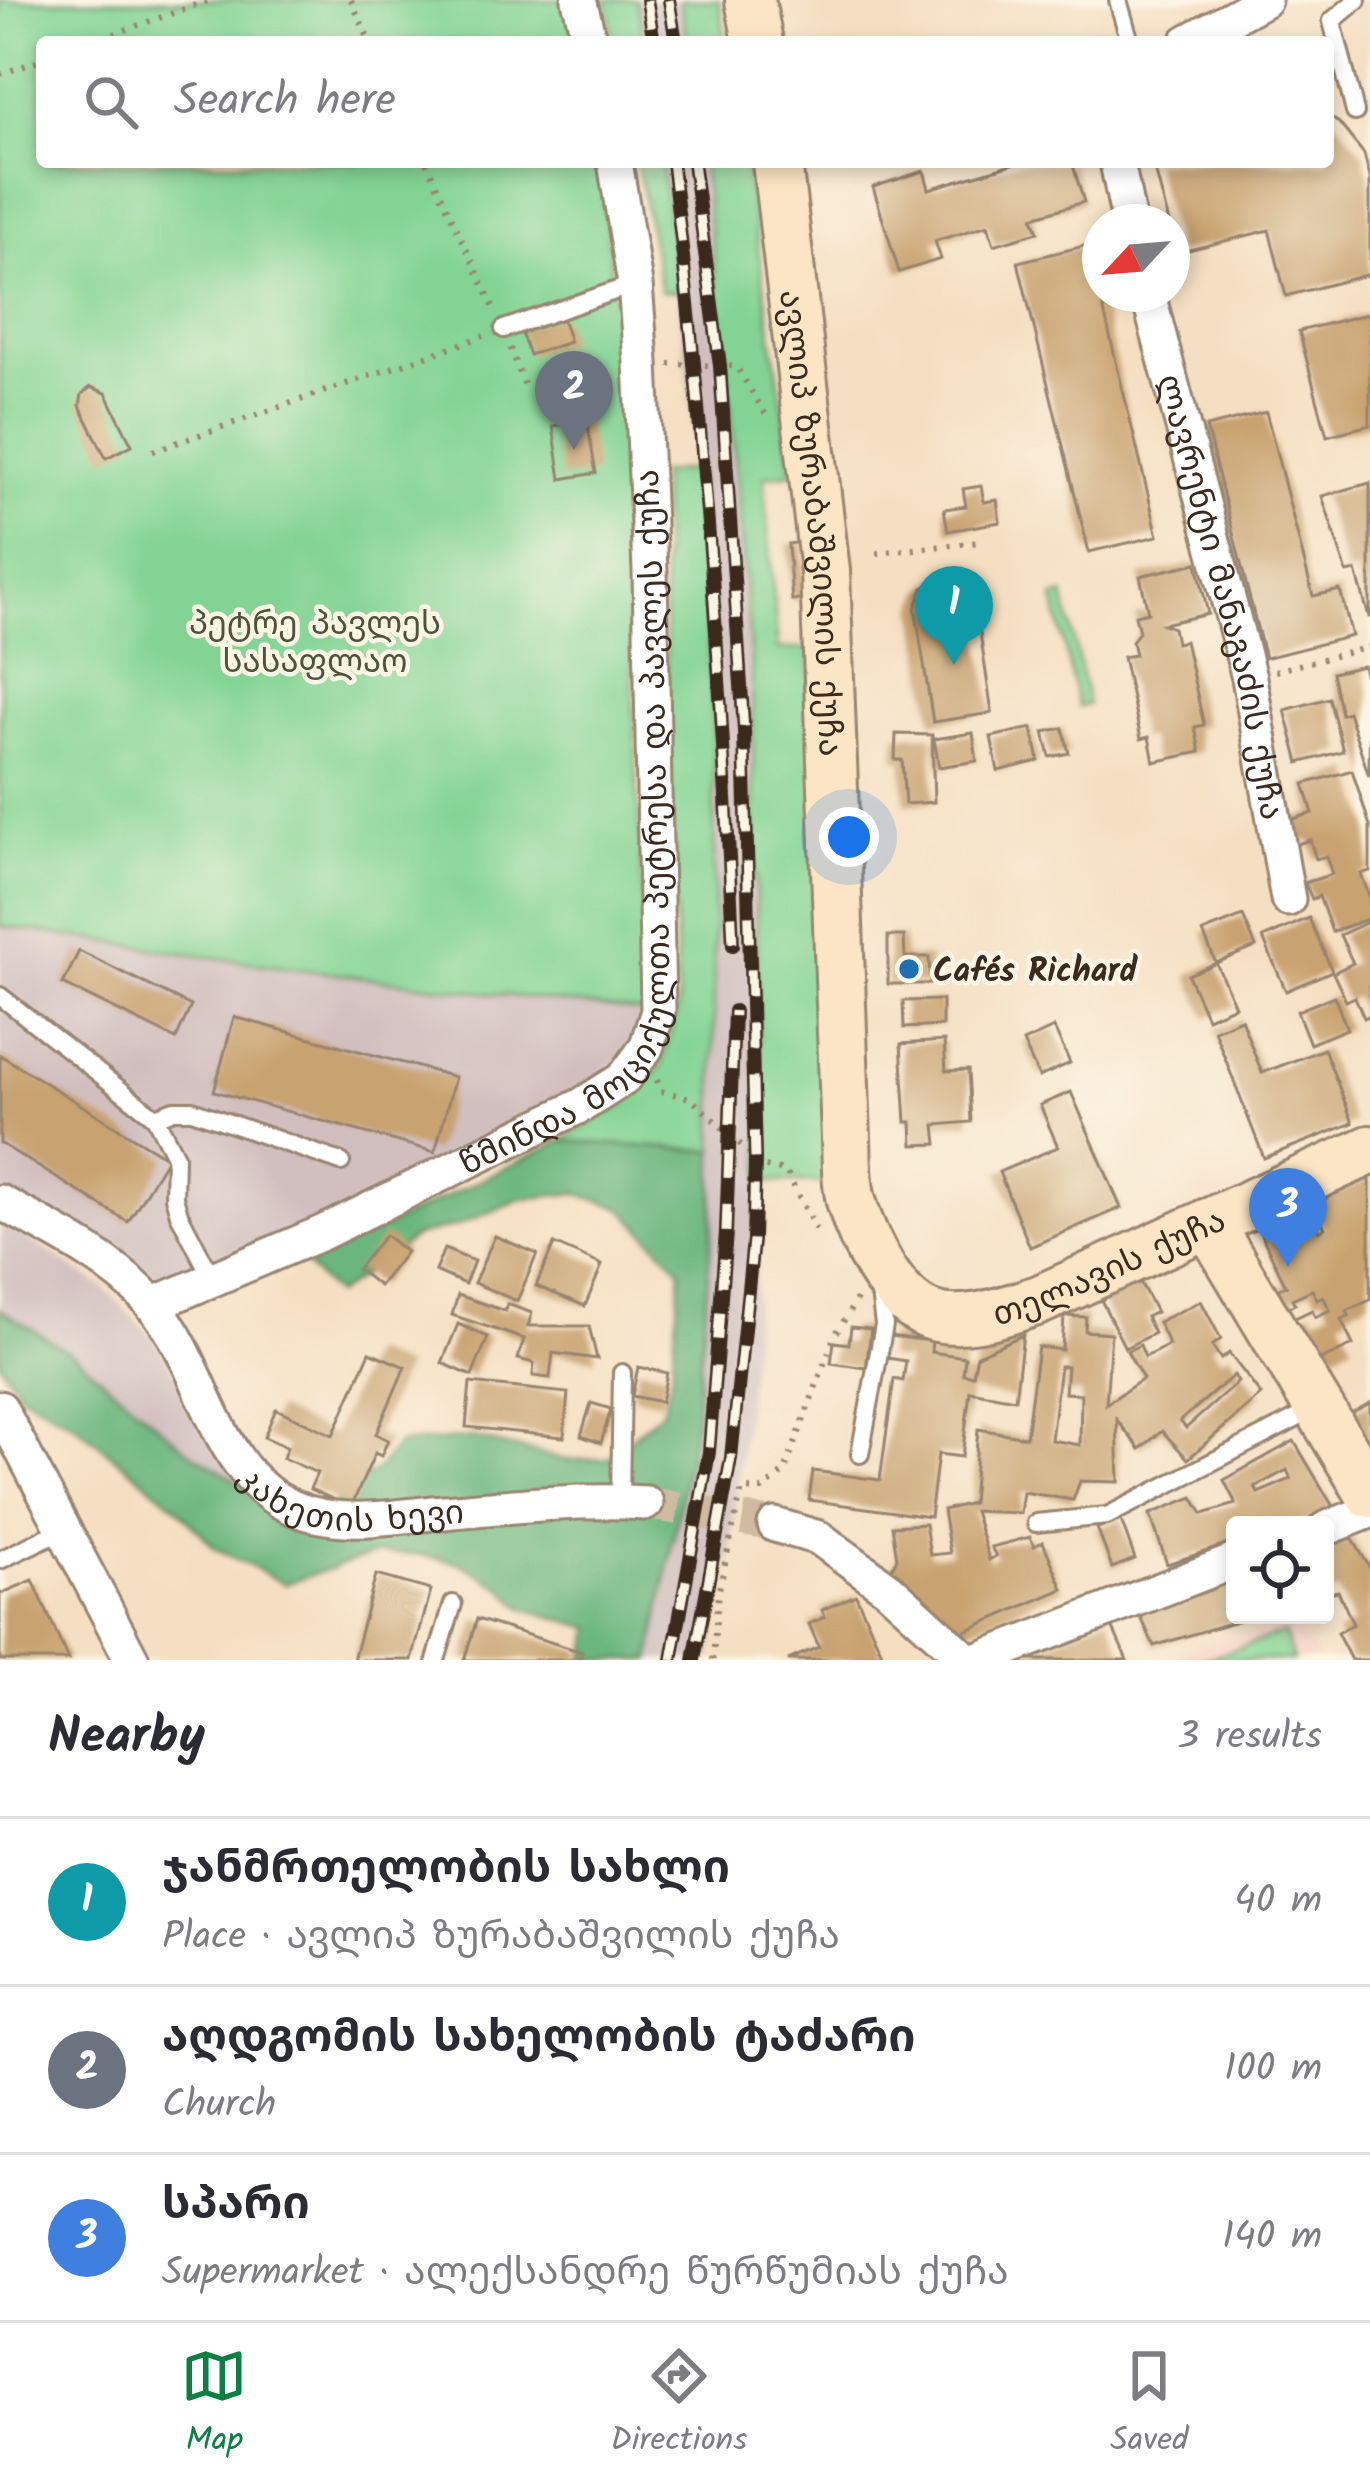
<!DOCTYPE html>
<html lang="en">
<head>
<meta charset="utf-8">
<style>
	:root { --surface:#fff; --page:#f7f7f7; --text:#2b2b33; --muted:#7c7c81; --line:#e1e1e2; --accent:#0b8043 }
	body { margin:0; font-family:Kalam,"Noto Sans Georgian",sans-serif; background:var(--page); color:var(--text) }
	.controls { position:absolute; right:36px; bottom:36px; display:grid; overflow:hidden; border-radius:12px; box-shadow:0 6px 18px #0003 }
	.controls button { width:108px; height:108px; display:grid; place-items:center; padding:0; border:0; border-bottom:3px solid var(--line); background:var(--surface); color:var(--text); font:60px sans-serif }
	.compass { position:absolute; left:1082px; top:204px; width:108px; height:108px; border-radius:50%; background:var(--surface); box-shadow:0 6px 18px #0003; rotate:244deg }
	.you { position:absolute; left:849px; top:837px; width:42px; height:42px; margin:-30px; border:9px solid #fff; border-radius:50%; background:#1a73e8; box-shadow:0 0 0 18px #1a73e833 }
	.badge { display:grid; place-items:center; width:78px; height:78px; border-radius:50%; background:var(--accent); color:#fff; font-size:39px; font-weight:700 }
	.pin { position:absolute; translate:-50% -99px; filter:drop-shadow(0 3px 6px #0008) }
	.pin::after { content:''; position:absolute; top:63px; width:42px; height:36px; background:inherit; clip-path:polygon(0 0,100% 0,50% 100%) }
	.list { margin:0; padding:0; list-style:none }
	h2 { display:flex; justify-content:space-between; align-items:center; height:156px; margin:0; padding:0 48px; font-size:51px }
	h2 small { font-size:39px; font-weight:400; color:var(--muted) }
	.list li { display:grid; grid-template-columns:78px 1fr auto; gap:36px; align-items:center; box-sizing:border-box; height:168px; padding:0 48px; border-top:3px solid var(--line) }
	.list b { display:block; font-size:45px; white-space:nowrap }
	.list p { margin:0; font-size:39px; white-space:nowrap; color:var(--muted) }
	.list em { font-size:39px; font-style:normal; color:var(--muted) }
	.icon { flex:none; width:66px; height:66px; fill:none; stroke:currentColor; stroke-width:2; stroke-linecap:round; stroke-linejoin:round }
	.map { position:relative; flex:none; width:1370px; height:1660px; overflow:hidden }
	.search { position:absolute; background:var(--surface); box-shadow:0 6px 18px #0003; left:36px; right:36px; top:36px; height:132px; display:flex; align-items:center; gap:30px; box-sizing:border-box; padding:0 42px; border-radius:12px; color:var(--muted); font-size:45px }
	.sheet { height:660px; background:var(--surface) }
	nav { display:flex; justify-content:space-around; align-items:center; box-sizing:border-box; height:168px; border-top:3px solid var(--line); background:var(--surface); font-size:33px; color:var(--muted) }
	nav a { display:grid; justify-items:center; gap:6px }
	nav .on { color:var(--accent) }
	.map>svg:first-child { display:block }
	.built { fill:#f6d1c5 }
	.industrial { fill:#d1bfbf }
	.green { fill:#83d494; stroke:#5f7f59; stroke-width:3 }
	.forest { fill:#6ab67e; stroke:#52704e; stroke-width:3 }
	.building { fill:#c8a270; fill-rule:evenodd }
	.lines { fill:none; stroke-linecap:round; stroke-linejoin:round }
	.street-tunnel { stroke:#d0bba1; stroke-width:33; stroke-dasharray:33 16; stroke-linecap:butt }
	.lane-casing { stroke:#988470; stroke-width:22 }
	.street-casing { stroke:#988470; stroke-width:39 }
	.secondary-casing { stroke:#988470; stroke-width:54 }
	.path { stroke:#988470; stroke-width:6; stroke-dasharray:3 9; stroke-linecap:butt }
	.lane { stroke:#fff; stroke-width:16 }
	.street { stroke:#fff; stroke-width:33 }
	.secondary { stroke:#fce5c4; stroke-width:48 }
	.rail-casing { stroke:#3b2a1e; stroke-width:14 }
	.rail { stroke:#fcf5e5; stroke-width:9; stroke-dasharray:27; stroke-linecap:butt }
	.poi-dot { fill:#1f6fb2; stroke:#fcf5e5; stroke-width:4.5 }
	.labels { text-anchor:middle; stroke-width:9; stroke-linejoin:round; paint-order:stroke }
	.street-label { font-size:33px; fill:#3b2a1e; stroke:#fcf5e5 }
	.park-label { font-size:33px; fill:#4d543c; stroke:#fcf5e5 }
	.poi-label { font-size:33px; font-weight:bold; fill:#3b2a1e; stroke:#fcf5e5; text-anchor:start }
</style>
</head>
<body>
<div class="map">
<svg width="1370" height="1660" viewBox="0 0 1370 1660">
	<rect width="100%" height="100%" fill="#fcf5e5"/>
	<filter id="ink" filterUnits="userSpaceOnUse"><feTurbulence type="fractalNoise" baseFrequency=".00833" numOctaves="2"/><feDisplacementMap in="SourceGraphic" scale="24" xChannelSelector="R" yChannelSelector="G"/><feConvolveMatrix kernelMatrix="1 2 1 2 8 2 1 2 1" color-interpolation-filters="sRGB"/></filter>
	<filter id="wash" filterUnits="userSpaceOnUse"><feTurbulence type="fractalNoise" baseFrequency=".004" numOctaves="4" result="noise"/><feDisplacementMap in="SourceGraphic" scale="48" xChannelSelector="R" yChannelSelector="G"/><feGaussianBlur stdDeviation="2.7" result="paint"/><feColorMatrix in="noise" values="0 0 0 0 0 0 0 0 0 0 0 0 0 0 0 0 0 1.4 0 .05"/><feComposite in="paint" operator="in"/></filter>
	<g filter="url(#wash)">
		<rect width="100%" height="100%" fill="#f5dfc2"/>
		<!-- built -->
		<path class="built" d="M1295,1621L1319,1660H1161L1195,1647Z"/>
		<!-- industrial -->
		<g class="industrial">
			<path d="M636,0H680L688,42H645Z"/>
			<path d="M661,162H702L731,406L752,672L762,1152L753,1338L728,1572L711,1660H651L695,1420L713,1222L716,993L708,599L698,469Z"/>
			<path d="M0,925L647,1013L623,1057L582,1087L321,1223L175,1277L131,1272L0,1189Z"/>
			<path d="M0,1220L104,1288L156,1341L243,1489L187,1450L77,1357L0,1309Z"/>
		</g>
		<!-- green -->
		<g class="green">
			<path d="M0,0H566L576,42H42V162H599L617,314L647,1013L259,964L0,926Z"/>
			<path d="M606,0H636L645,42H614Z"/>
			<path d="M680,0H719L726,42H688Z"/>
			<path d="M637,162H661L678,292L661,291Z"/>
			<path d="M702,162H745L793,473L764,477L778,650L810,648L839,1183L761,1181L752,672L731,406Z"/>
			<path d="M698,469L714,748V1151L561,1141L623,1105L661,1067L678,1006L660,473Z"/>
			<path d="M1064,595L1088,705L1078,707L1054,598Z"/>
			<path d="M1284,1633L1293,1660H1202Z"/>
		</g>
		<!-- forest -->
		<path class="forest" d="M561,1141L714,1151L713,1222L695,1420L651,1660H585L592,1628L524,1609L501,1586L460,1563L417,1554H375L285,1584L215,1548L177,1507L76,1425L21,1394L0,1363V1309L77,1357L187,1450L320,1533L341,1492L378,1469L398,1444L473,1438L566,1460L607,1459L662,1411L671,1379L681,1270L622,1208L576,1193L521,1199L457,1226L416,1236L335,1295L306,1265Z"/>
		<g id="blocks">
			<!-- building -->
			<g class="building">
				<path d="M1328,116L1339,123L1364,154L1370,177V274L1286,296L1269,230L1177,253L1153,162H1328Z"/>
				<path d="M1019,162H1072L1084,202L1033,217L1038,232L994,245L988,225L935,241L941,259L899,272L873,187L924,171L929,189Z"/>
				<path d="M1088,245L1158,536L1089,552L1018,262Z"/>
				<path d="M1370,313V425L1327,436L1299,331Z"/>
				<path d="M561,315L570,342L529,355L520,329Z"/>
				<path d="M91,387L106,393L132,445L106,458L80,406L82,394Z"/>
				<path d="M1266,412L1313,596L1340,590L1352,636L1265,658L1206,427Z"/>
				<path d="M587,421L596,473L561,479L553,426Z"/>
				<path d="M1370,483V617H1369L1356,571L1347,573L1322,496Z"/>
				<path d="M981,486L984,502L997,500L1000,522L948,531L944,509L966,506L963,489Z"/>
				<path d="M803,542L807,599L792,601L788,544Z"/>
				<path d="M1197,563L1208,614L1163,624L1173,628L1176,643L1185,641L1204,725L1195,727L1200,752L1154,762L1149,737L1141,739L1123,657L1135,655L1132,641L1139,632L1135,615L1148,612L1140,576Z"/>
				<path d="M942,578L962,583L975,599L992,713L933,722L915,608L923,588Z"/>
				<path d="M1363,666L1370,693L1369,776L1348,712L1341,714L1332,673Z"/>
				<path d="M1329,698L1343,751L1299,763L1285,710Z"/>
				<path d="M1032,728L1039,761L998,771L991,737Z"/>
				<path d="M1063,728L1069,753L1050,757L1044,732Z"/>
				<path d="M973,733L977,761L939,767L934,739Z"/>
				<path d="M896,734L932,735L934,802L905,804L902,760H895Z"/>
				<path d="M1352,770L1370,826V871L1361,874L1370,898V918L1332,932L1319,896L1312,899L1305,883L1332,874L1326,856L1316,859L1310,840L1294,845L1287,821L1313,813L1304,784Z"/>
				<path d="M1243,916L1256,947L1216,963L1203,932Z"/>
				<path d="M1309,918L1332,971L1286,991L1263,938Z"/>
				<path d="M1370,921V1015L1364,1018L1355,997L1346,1001L1333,973L1353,963L1340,935Z"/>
				<path d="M888,936H904L905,957H929L930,984H888Z"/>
				<path d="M79,951L191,1006L176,1039L63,984Z"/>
				<path d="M1216,963L1235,1006L1207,1018L1188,975Z"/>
				<path d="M1334,996L1347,1029L1310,1044L1297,1011Z"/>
				<path d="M942,1000V1026L904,1028L903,1001Z"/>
				<path d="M234,1017L455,1077L435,1152L214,1091Z"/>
				<path d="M1241,1019L1262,1073L1324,1049L1353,1123L1264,1158L1214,1030Z"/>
				<path d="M1054,1028L1070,1063L1039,1077L1023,1042Z"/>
				<path d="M944,1041L946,1071L968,1070L971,1122L935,1125L937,1144L913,1145L912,1122H906L901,1044Z"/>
				<path d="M0,1055L167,1158L128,1222L0,1143Z"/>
				<path d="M1071,1092L1121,1208L1030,1247L999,1172L1058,1147L1040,1105Z"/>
				<path d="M1370,1178V1300L1347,1311L1349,1316L1341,1319L1353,1345L1312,1364L1291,1320L1312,1310L1315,1317L1330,1310L1323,1296L1317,1299L1312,1290L1292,1299L1295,1304L1287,1308L1278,1289L1286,1286L1258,1228L1307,1205L1319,1231L1325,1228L1314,1204Z"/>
				<path d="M385,1235L406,1252L379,1286L357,1269Z"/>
				<path d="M495,1236L537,1254L517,1301L474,1283Z"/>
				<path d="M554,1244L602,1265L585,1306L536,1286Z"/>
				<path d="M444,1249L474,1261L465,1284L435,1271Z"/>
				<path d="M1139,1280L1156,1312L1146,1317L1154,1333L1125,1348L1101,1300Z"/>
				<path d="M458,1295L505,1311L507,1304L532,1313L528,1326H589L597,1359L553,1353L550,1378L533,1376L534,1363L518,1359L524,1339L452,1315Z"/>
				<path d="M1201,1301L1221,1339L1212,1346L1221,1359L1229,1353L1261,1395L1188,1459L1162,1431L1140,1449L1117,1420L1119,1482L1080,1481L1073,1500L1023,1492L1020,1513L974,1511L989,1560L996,1556L991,1547L1030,1537L1034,1546L1043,1542L1063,1589L958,1634L889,1574L897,1558L892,1526L925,1524L930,1555L950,1553L943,1510L972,1503L978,1429L1026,1437L1038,1347L1062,1350L1064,1316L1086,1317L1085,1331L1111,1333L1106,1404L1143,1379L1127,1351L1140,1345L1145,1357L1169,1345L1158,1322ZM1060,1366H1067L1065,1393L1081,1394L1080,1445L1051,1440ZM1234,1375L1238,1382L1186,1428L1180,1421Z"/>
				<path d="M458,1324L488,1337L472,1376L442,1363Z"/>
				<path d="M851,1327L871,1329L866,1368L831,1363L834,1342L849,1344Z"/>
				<path d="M1023,1335L1015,1399L970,1391L962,1457L938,1454L930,1517L809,1500L813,1471L880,1480L894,1379L903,1381L906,1361L887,1358L889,1336L932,1341L931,1352L965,1357L963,1374L973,1375L977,1355Z"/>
				<path d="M370,1352L405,1367L376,1434L388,1440L381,1456L375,1453L351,1507L310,1489L317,1473L283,1458L287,1447L264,1437L276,1409L333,1435Z"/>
				<path d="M638,1367L667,1373L661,1402L632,1396Z"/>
				<path d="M470,1383L568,1393L564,1437L466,1427Z"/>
				<path d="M591,1403L611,1409L601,1443L581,1436Z"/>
				<path d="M1370,1403V1445L1351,1413Z"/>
				<path d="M1294,1441L1332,1505L1328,1515L1292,1525H1235V1542L1167,1564L1150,1514L1193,1497L1203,1514L1236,1504L1224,1480ZM1287,1470L1291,1479L1258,1493L1255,1487Z"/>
				<path d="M1121,1520L1135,1559L1112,1568L1097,1528Z"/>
				<path d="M1352,1538L1370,1568V1660H1351L1337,1633L1353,1624L1338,1591L1325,1594V1546Z"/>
				<path d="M376,1575L431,1590L412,1660H353Z"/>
				<path d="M1235,1575V1615L1253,1616L1154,1646L1136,1606Z"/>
				<path d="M33,1580L68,1660H0V1594Z"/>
				<path d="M856,1595L885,1660H788L819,1647L809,1624L825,1617L822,1610Z"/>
				<path d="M1108,1617L1127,1660H1011Z"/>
				<path d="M477,1619L582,1652L580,1660H464Z"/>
			</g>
		</g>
	</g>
	<g filter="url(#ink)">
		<use href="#blocks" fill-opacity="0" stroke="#988470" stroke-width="3"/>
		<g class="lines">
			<!-- street-tunnel -->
			<path class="street-tunnel" d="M646,1503L775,1525"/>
			<!-- lane casing -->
			<g class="lane-casing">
				<g id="lane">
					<path d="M1118,0L1130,42"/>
					<path d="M1355,112L1332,21L1357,0"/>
					<path d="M504,329L635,284"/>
					<path d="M0,996L155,1117L175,1156L174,1197L179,1214L212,1278"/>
					<path d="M155,1117L174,1110H192L341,1162"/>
					<path d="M860,1454L884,1325L880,1292"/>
					<path d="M620,1501L622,1373"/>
					<path d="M1036,1523L1107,1516L1313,1410"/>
					<path d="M0,1560L64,1529"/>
					<path d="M436,1660L453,1604"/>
				</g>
			</g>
			<!-- street casing -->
			<g class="street-casing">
				<g id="street">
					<path d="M579,0L590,42"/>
					<path d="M1187,42L1264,0"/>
					<path d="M1117,162L1129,222"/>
					<path id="s1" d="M1148,294L1249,678L1288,899"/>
					<path id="s2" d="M0,1202C52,1230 112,1259 152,1304C215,1376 214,1506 334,1518C369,1522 408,1515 444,1512C512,1506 577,1499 646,1503"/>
					<path id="s3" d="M152,1305L324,1232L582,1105L623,1079L646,1048L658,1011L650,571L641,362L635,284L615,162"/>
					<path d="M0,1408L132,1660"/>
					<path d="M775,1525L819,1538L889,1589L967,1660"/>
					<path d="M1325,1529L1370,1511"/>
					<path d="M978,1660L1235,1561"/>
				</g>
			</g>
			<!-- secondary casing -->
			<g class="secondary-casing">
				<g id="secondary">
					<path d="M750,0L758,42"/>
					<path id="s4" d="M777,162L825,571L846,1140C847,1160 846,1185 852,1204C863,1241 892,1301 930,1315C964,1327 1007,1310 1039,1300L1370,1150"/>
					<path d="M1208,1223L1370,1493"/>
				</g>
			</g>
			<!-- path -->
			<g class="path">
				<path d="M351,0L370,42"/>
				<path d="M91,42L210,0"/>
				<path d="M0,74L42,60"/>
				<path d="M426,162L494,308"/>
				<path d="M510,348L524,384"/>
				<path d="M669,364L736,366L766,415"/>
				<path d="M153,451L484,336"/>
				<path d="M877,553L980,542"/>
				<path d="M1275,671L1370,647"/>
				<path d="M657,1080L661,1091L690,1098L765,1167L786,1171L819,1236"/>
				<path d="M713,1660L718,1594L742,1489L762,1490L785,1471L834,1337L857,1299"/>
			</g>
			<!-- lane -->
			<use href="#lane" class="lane"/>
			<!-- street -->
			<use href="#street" class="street"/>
			<!-- secondary -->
			<use href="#secondary" class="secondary"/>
			<!-- rail casing -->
			<g class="rail-casing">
				<g id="rail">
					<path d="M647,0L654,42"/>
					<path d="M669,0L676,42"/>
					<path d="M672,162C704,423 722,683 733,945"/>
					<path d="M693,162L720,366L744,731L755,1159L753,1240L731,1458L694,1660"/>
					<path d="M672,1660L709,1452L726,1232L734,1011"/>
				</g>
			</g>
			<!-- rail -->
			<use href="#rail" class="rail"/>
		</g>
	</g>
	<!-- markers -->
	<circle class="poi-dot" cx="909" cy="969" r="12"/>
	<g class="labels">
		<!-- street labels -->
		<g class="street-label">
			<text dy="12" stroke="none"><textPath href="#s4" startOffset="363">ავლიპ ზურაბაშვილის ქუჩა</textPath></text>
			<text dy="12" stroke="none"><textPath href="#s1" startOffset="312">ლავრენტი მანაგაძის ქუჩა</textPath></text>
			<text dy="12" stroke="none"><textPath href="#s3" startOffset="741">წმინდა მოციქულთა პეტრესა და პავლეს ქუჩა</textPath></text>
			<text dy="12" stroke="none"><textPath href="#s4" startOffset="1374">თელავის ქუჩა</textPath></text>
			<text dy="12" stroke="none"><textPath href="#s2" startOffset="492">კახეთის ხევი</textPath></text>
		</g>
		<!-- park labels -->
		<g class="park-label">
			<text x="315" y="634">პეტრე პავლეს<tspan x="315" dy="38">სასაფლაო</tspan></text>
		</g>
		<!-- poi labels -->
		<g class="poi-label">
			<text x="933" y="981">Cafés Richard</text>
		</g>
	</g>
</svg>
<div class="controls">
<button><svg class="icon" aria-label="locate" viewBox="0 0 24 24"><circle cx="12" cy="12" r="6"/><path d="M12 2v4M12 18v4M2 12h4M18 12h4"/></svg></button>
</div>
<svg class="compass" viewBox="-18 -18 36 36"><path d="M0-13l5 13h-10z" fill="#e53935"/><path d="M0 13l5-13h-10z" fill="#7c7c81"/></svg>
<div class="you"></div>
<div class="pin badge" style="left:954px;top:665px;background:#0f9aa8">1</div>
<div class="pin badge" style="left:574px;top:450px;background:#6b7280">2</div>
<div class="pin badge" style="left:1288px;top:1267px;background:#3f7fe0">3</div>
<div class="search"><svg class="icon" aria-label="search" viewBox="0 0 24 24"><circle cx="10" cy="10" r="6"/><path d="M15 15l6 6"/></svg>Search here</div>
</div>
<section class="sheet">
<h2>Nearby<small>3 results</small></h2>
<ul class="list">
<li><span class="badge" style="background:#0f9aa8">1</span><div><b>ჯანმრთელობის სახლი</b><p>Place · ავლიპ ზურაბაშვილის ქუჩა</p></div><em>40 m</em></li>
<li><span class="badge" style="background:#6b7280">2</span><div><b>აღდგომის სახელობის ტაძარი</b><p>Church</p></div><em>100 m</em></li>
<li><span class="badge" style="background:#3f7fe0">3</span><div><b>სპარი</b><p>Supermarket · ალექსანდრე წურწუმიას ქუჩა</p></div><em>140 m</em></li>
</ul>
</section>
<nav>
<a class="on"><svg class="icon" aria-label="map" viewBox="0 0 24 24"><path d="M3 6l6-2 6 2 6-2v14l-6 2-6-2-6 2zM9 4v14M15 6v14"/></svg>Map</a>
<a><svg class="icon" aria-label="directions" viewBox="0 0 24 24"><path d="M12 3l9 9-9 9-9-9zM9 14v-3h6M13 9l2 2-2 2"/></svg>Directions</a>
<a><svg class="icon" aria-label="saved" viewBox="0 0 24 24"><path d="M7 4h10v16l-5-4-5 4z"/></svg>Saved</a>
</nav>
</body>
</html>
